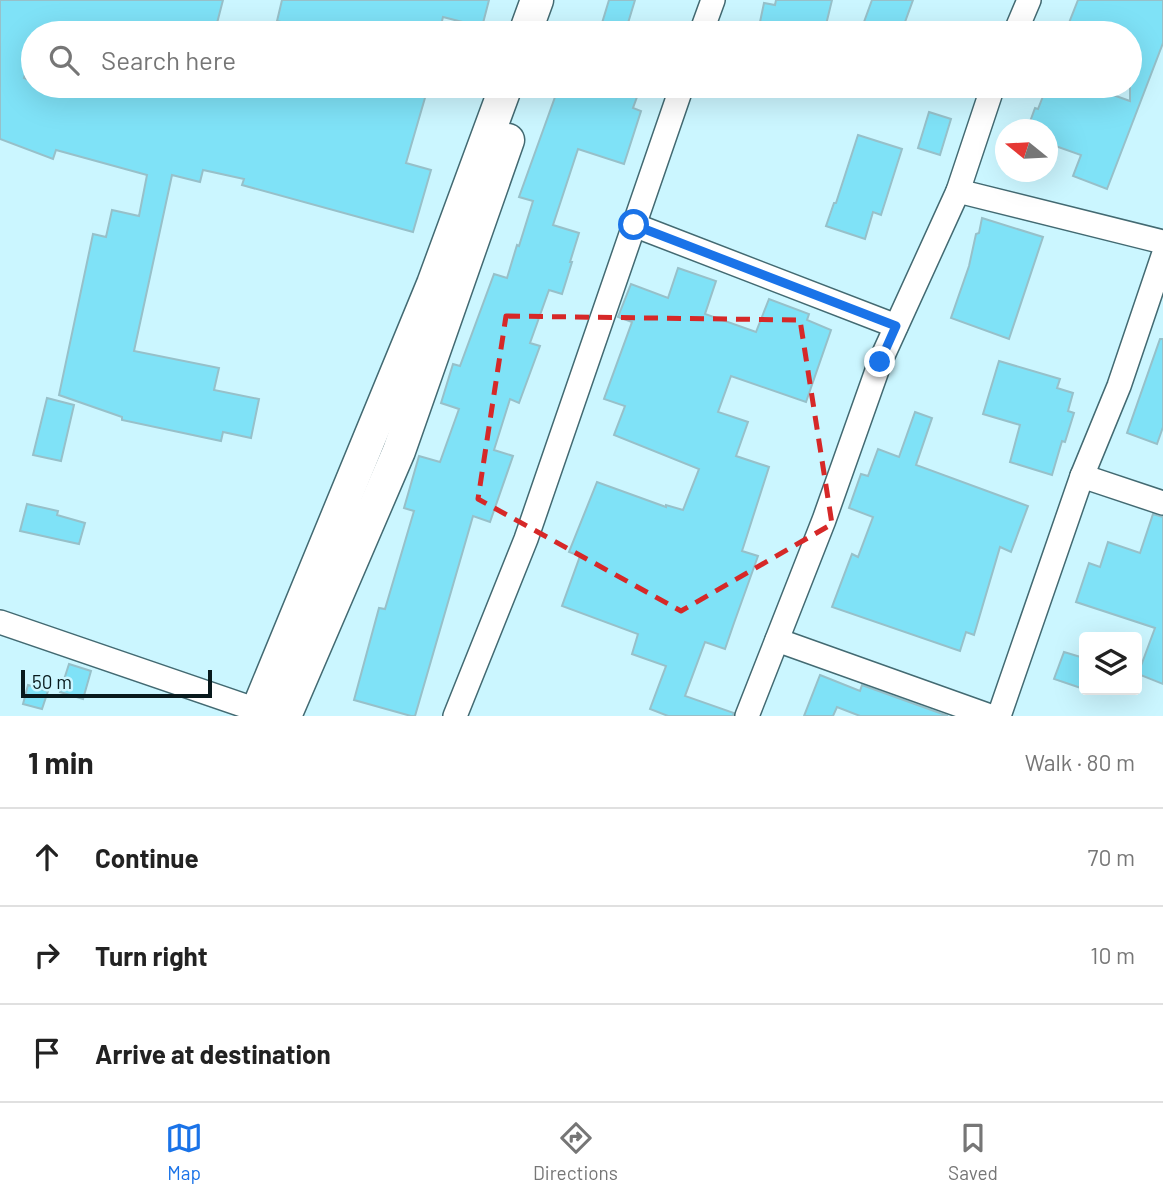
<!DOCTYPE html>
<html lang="en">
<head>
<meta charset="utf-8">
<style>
	:root { --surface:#fff; --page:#f6f6f6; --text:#222; --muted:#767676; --line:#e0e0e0; --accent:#1a73e8 }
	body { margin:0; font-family:Barlow,sans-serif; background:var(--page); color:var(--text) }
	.controls { position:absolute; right:21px; bottom:21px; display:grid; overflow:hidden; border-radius:7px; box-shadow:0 7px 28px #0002 }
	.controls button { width:63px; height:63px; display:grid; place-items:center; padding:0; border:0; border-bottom:2px solid var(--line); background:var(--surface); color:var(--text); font:35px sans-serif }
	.compass { position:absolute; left:995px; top:119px; width:63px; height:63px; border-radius:50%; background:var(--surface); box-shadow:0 7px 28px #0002; rotate:288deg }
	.scale { position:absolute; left:21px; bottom:18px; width:191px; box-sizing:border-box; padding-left:7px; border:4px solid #08191c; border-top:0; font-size:19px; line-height:24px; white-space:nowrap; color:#08191c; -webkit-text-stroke:5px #cbf6ff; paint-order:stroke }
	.stop { position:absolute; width:21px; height:21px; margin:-16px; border:5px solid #1a73e8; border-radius:50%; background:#fff }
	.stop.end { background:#1a73e8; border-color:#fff; box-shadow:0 2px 7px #0008 }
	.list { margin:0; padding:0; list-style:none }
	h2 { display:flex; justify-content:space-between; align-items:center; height:91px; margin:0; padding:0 28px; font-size:30px }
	h2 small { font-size:23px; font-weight:400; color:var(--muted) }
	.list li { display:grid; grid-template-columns:46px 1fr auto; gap:21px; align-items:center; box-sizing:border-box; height:98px; padding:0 28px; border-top:2px solid var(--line) }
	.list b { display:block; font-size:26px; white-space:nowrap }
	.list em { font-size:23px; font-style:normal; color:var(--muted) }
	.icon { flex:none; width:38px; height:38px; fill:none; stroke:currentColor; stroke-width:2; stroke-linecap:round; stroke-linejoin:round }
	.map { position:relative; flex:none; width:1163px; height:716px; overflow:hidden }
	.search { position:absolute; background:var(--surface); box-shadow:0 7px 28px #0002; left:21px; right:21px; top:21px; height:77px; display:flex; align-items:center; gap:18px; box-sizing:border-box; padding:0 24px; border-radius:38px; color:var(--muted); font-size:26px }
	.sheet { height:385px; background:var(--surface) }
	nav { display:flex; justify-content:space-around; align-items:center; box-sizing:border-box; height:98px; border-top:2px solid var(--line); background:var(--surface); font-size:19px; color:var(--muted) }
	nav a { display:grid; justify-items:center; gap:4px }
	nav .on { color:var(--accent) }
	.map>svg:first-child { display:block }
	.building { fill:#7fe2f7; stroke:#97c0c9; stroke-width:2 }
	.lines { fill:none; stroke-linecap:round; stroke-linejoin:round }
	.street-casing { stroke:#436a72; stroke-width:26 }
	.secondary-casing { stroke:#436a72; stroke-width:35 }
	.street { stroke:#fff; stroke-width:23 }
	.secondary { stroke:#fff; stroke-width:32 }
	.route { stroke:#1a73e8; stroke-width:9 }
	.marked { fill:none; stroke:#d62828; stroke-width:5; stroke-dasharray:14 9; stroke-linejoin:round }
</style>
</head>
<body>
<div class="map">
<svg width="1163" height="716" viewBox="0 0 1163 716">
	<rect width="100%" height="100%" fill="#cbf6ff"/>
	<!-- building -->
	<g class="building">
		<path d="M0,0H223L216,27L212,26L211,33H33V45L24,78L33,82V86H408L427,91L406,163L431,170L413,232L242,185L244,179L203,170L200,182L172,175L134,351L219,368L214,390L259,399L251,438L223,432L221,441L122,420V417L59,395L93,234L106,237L112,210L139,216L147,175L56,150L53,159L0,139Z"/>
		<path d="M282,0H489L482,27L443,17L439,33H324L277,21Z"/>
		<path d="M609,0H635L625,33H599Z"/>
		<path d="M776,0H832L824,33H763L766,23L760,22L764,3L775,5Z"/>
		<path d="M872,0H913L901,33H860Z"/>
		<path d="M1078,0H1163V43L1107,189L1073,176L1081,155L1047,143V130H1027L1035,108L1038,109L1047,86H1088L1130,101V33H1065Z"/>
		<path d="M559,86H641L633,108L641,111L624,164L578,149L553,225L579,233L570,262H572L562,294L549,290L530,343L540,346L519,403L510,399L494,450L513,456L490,522L473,516L415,716H411L354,700L379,608L385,609L414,511L404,508L419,456L440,462L459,409L441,403L453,364L460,366L494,274L507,278L517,245L519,246L533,201L519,197Z"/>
		<path d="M929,112L951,119L940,155L918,148Z"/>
		<path d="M858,135L902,149L881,215L873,212L865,239L826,226L834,203H836Z"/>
		<path d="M982,218L1043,237L1009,339L951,318L969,266L976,234L979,233Z"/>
		<path d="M678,268L716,281L705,314L756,332L769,299L809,314L807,320L831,330L806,402L731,376L718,412L748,422L736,456L769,467L742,551L758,556L734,623L725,649L705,642L685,696L734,713L733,716H668L650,709L666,666L632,654L638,634L562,606L580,556L569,552L597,482L666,507V505L683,510L699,469L614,435L625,406L604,399L632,322L618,317L631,284L668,298Z"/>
		<path d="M1160,339H1163V427L1157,444L1127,433Z"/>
		<path d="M999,361L1060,379L1057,388L1073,393L1068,411L1074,413L1065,442L1062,441L1052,475L1010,462L1020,425L983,414Z"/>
		<path d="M47,398L74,405L61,461L33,455Z"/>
		<path d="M915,412L932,418L916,465L1028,506L1011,552L1000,547L974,635L966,632L960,651L832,607L852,554L858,557L873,517L849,508L861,474L868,476L878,449L899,457Z"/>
		<path d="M27,504L58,511L57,515L85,523L79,544L20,531Z"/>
		<path d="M1153,514L1163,517V684L1138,674L1155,628L1076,602L1089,563L1100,567L1108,542L1140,553Z"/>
		<path d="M1064,652L1084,658V689L1054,679Z"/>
		<path d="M69,664L91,671L83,699L60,692Z"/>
		<path d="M820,675L860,691L862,685L948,716H860L837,707L833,716H804Z"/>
		<path d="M28,685L48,691L42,709L23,704Z"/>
	</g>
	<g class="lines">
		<!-- street casing -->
		<g class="street-casing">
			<g id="street">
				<path d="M701,33L713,0"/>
				<path d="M1015,33L1029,0"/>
				<path d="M958,191L1163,242"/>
				<path d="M634,225L896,326"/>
				<path d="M1082,476L1163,503"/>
				<path d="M0,622L257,710"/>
				<path d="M777,640L990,716"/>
				<path d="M455,716L526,539L682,86"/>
				<path d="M747,716L824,520L880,362L958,191L993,86"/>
				<path d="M999,716L1082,476L1119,386L1163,256"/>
			</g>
		</g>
		<!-- secondary casing -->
		<g class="secondary-casing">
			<g id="secondary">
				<path d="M525,33L537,0"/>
				<path d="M255,716L433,284L506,86"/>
				<path d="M285,716L399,451L508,140"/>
			</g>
		</g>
		<!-- street -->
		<use href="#street" class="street"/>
		<!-- secondary -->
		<use href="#secondary" class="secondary"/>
	</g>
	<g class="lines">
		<!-- route -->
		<path class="route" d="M634,225L896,326L880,362"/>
	</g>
	<!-- marked area -->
	<path class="marked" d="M506,316L800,320L832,524L681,611L478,499Z"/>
</svg>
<div class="controls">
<button><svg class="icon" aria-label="layers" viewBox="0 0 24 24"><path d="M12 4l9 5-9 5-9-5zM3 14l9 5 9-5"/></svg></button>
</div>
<svg class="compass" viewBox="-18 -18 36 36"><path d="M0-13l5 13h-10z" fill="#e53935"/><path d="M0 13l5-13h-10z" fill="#767676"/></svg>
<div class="scale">50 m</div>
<div class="stop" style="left:634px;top:225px"></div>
<div class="stop end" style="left:880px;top:362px"></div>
<div class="search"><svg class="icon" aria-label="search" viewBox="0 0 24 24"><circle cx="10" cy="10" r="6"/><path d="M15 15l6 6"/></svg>Search here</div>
</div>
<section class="sheet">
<h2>1 min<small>Walk · 80 m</small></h2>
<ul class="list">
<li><svg class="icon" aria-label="ahead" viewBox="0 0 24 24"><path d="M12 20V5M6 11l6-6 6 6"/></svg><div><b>Continue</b></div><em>70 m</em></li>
<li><svg class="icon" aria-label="right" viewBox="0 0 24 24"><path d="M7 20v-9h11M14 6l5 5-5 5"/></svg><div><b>Turn right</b></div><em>10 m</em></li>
<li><svg class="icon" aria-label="arrive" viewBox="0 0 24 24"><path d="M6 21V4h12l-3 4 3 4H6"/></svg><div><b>Arrive at destination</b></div></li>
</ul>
</section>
<nav>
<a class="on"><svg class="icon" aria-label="map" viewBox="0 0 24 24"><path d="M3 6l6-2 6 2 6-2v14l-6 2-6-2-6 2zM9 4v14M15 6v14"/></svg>Map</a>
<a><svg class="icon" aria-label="directions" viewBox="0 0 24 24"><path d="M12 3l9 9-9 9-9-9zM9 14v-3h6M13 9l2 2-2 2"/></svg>Directions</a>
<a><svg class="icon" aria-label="saved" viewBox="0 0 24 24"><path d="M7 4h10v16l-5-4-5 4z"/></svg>Saved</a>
</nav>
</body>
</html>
